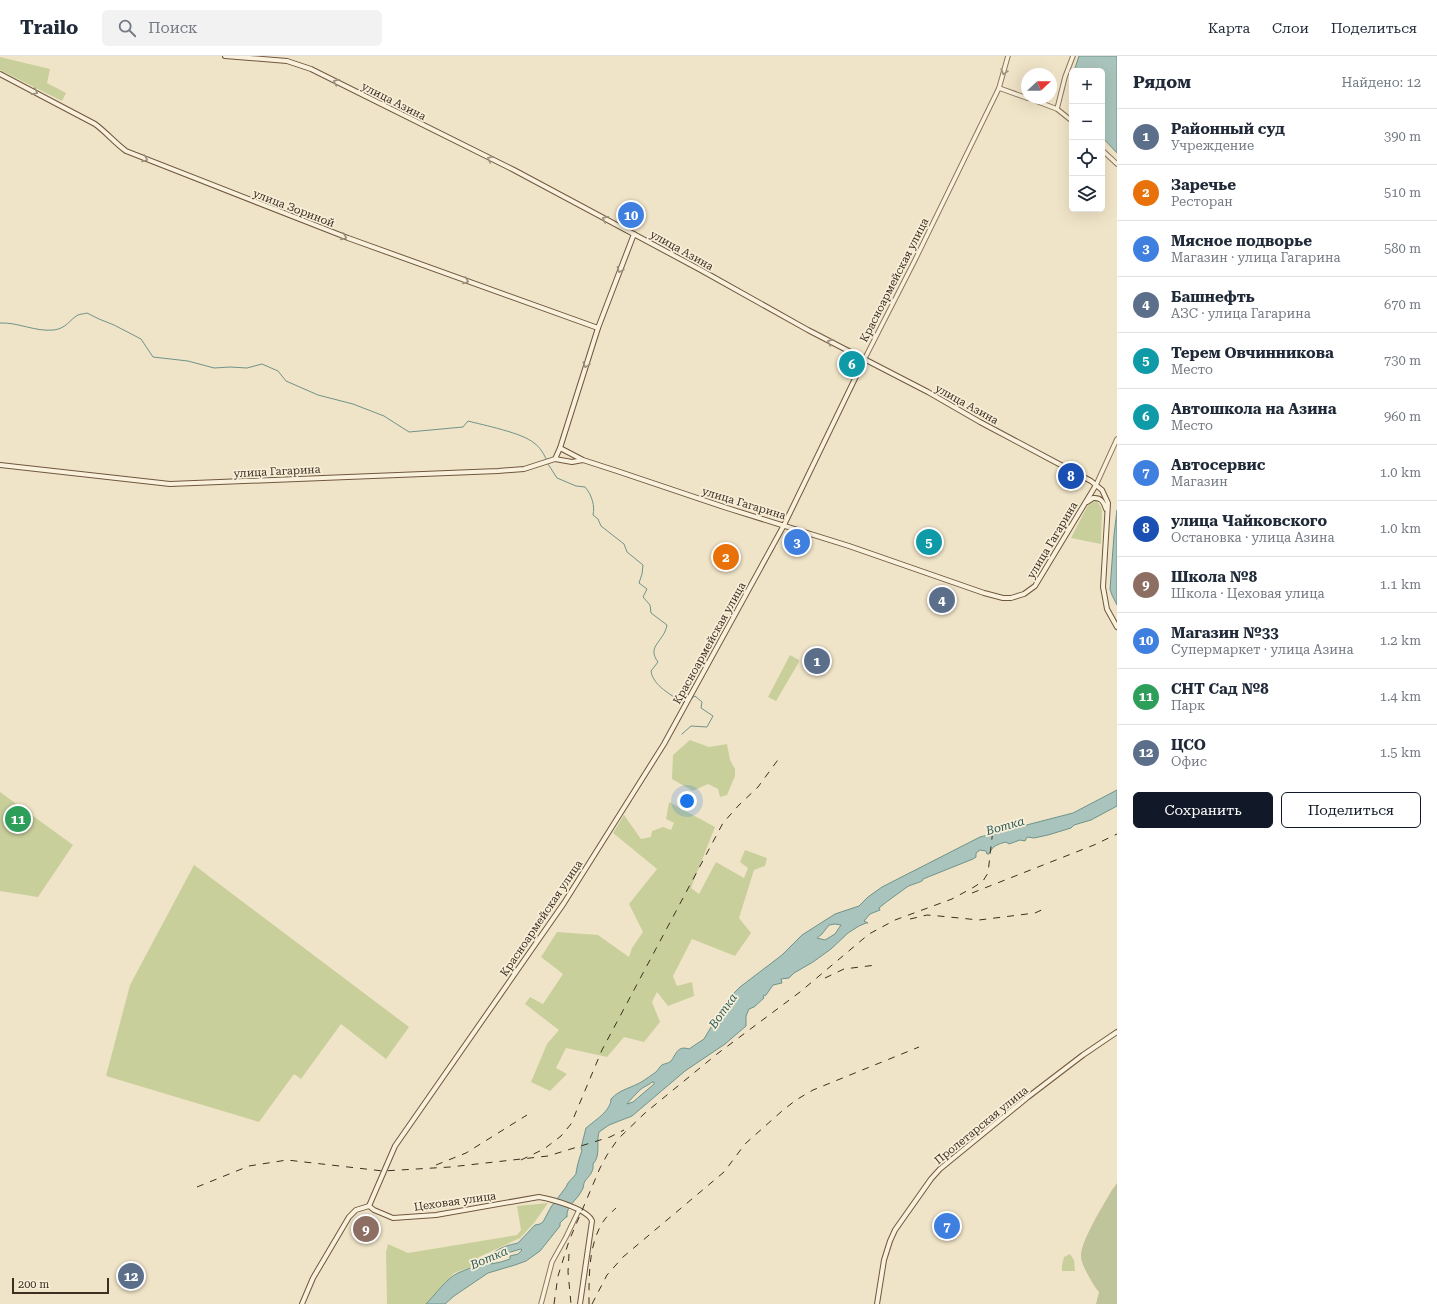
<!DOCTYPE html>
<html lang="ru">
<head>
<meta charset="utf-8">
<style>
	:root { --surface:#fff; --page:#f2f2f3; --text:#1f2937; --muted:#747a83; --line:#e0e1e3; --accent:#111827 }
	body { margin:0; font-family:"Roboto Serif",serif; background:var(--page); color:var(--text) }
	.controls { position:absolute; right:12px; top:12px; display:grid; overflow:hidden; border-radius:6px; box-shadow:0 4px 16px #0002 }
	.controls button { width:36px; height:36px; display:grid; place-items:center; padding:0; border:0; border-bottom:1px solid var(--line); background:var(--surface); color:var(--text); font:20px sans-serif }
	.compass { position:absolute; left:1021px; top:12px; width:36px; height:36px; border-radius:50%; background:var(--surface); box-shadow:0 4px 16px #0002; rotate:68deg }
	.scale { position:absolute; left:12px; bottom:10px; width:97px; box-sizing:border-box; padding-left:4px; border:2px solid #3d2e20; border-top:0; font-size:11px; line-height:14px; white-space:nowrap; color:#3d2e20; -webkit-text-stroke:3px #f7eed8; paint-order:stroke }
	.you { position:absolute; left:687px; top:745px; width:14px; height:14px; margin:-10px; border:3px solid #fff; border-radius:50%; background:#1a73e8; box-shadow:0 0 0 6px #1a73e833 }
	.badge { display:grid; place-items:center; width:26px; height:26px; border-radius:50%; background:var(--accent); color:#fff; font-size:13px; font-weight:700 }
	.pin { position:absolute; translate:-50% -50%; border:2px solid #fff; box-shadow:0 1px 4px #0006 }
	.list { margin:0; padding:0; list-style:none }
	h2 { display:flex; justify-content:space-between; align-items:center; height:52px; margin:0; padding:0 16px; font-size:17px }
	h2 small { font-size:13px; font-weight:400; color:var(--muted) }
	.list li { display:grid; grid-template-columns:26px 1fr auto; gap:12px; align-items:center; box-sizing:border-box; height:56px; padding:0 16px; border-top:1px solid var(--line) }
	.list b { display:block; font-size:15px; white-space:nowrap }
	.list p { margin:0; font-size:13px; white-space:nowrap; color:var(--muted) }
	.list em { font-size:13px; font-style:normal; color:var(--muted) }
	.actions { display:flex; gap:8px; padding:12px 16px }
	.actions a { flex:1; padding:9px 0; border:1px solid var(--accent); border-radius:6px; text-align:center; font-size:14px; color:var(--accent) }
	.actions .main { background:var(--accent); color:#fff }
	.icon { flex:none; width:22px; height:22px; fill:none; stroke:currentColor; stroke-width:2; stroke-linecap:round; stroke-linejoin:round }
	.map { position:relative; flex:none; width:1117px; height:1248px; overflow:hidden }
	header { display:flex; align-items:center; gap:24px; box-sizing:border-box; height:56px; padding:0 20px; background:var(--surface); border-bottom:1px solid var(--line) }
	header strong { font-size:19px }
	nav { display:flex; gap:22px; margin-inline-start:auto; font-size:14px }
	.search { width:280px; height:36px; background:var(--page); display:flex; align-items:center; gap:10px; box-sizing:border-box; padding:0 14px; border-radius:6px; color:var(--muted); font-size:15px }
	main { display:flex }
	aside { flex:1; background:var(--surface) }
	.map>svg:first-child { display:block }
	.green { fill:#c9cf9b }
	.cemetery { fill:#bfc49a }
	.water { fill:#a9c4bc; stroke:#6f938a; fill-rule:evenodd }
	.lines { fill:none; stroke-linecap:round; stroke-linejoin:round }
	.stream { stroke:#6f938a; stroke-width:1 }
	.tertiary-casing { stroke:#8d765c; stroke-width:5.5 }
	.secondary-casing { stroke:#6f573f; stroke-width:6 }
	.tertiary { stroke:#faf1dc; stroke-width:3.5 }
	.secondary { stroke:#faf1dc; stroke-width:4 }
	.rail { stroke:#3d2e20; stroke-width:1; stroke-dasharray:7 7; stroke-linecap:butt }
	.oneway { stroke:#9c907e }
	.labels { text-anchor:middle; stroke-width:3.5; stroke-linejoin:round; paint-order:stroke }
	.street-label { font-size:11px; fill:#3d2e20; stroke:#f7eed8 }
	.water-label { font-size:12px; font-style:italic; fill:#2f5d5a; stroke:#f7eed8 }
</style>
</head>
<body>
<header>
<strong>Trailo</strong>
<div class="search"><svg class="icon" aria-label="search" viewBox="0 0 24 24"><circle cx="10" cy="10" r="6"/><path d="M15 15l6 6"/></svg>Поиск</div>
<nav><a>Карта</a><a>Слои</a><a>Поделиться</a></nav>
</header>
<main>
<div class="map">
<svg width="1117" height="1248" viewBox="0 0 1117 1248">
	<rect width="100%" height="100%" fill="#f0e4c8"/>
	<!-- green -->
	<g class="green">
		<path d="M0,1L50,13L47,27L66,37L62,45L0,14Z"/>
		<path d="M1092,445H1097L1101,451L1102,455L1101,488L1071,482L1087,451Z"/>
		<path d="M790,599L799,604V606L776,645L768,641Z"/>
		<path d="M690,684L709,691L727,688L730,704L735,713V720L727,739L720,741L718,733L708,728L693,735L672,723L673,699Z"/>
		<path d="M0,736L73,789L38,841L0,835Z"/>
		<path d="M669,746L715,771L691,832L699,838L716,806L744,822L748,812L740,806L745,794L767,802L765,810L754,814L739,862L751,877L735,900L692,883L673,920L677,930L692,926L694,940L668,950L657,936L652,946L660,966L644,986L624,981L607,1001L566,992L556,1012L567,1018L550,1035L531,1026L547,988L559,974L525,948L530,941L543,948L563,918L541,901L557,876L598,879L629,901L632,892L643,876L629,848L657,813L613,777L624,759L641,783L651,781L652,775L663,771L671,774L674,767L666,763Z"/>
		<path d="M194,809L409,971L386,1003L341,968L301,1023L294,1018L259,1066L106,1020L130,929Z"/>
		<path d="M548,1147L534,1167L520,1182L479,1201L471,1211L454,1217L426,1248H387L386,1196L388,1188L408,1197L517,1179L521,1174L517,1150Z"/>
		<path d="M1070,1198L1074,1204L1075,1215H1062V1209L1064,1201Z"/>
	</g>
	<!-- cemetery -->
	<path class="cemetery" d="M1117,1127V1248H1096L1099,1236C1094,1231 1081,1208 1081,1201C1080,1186 1104,1148 1112,1134Z"/>
	<!-- water -->
	<g class="water">
		<path d="M1079,0H1117V97L1102,81V15H1074Z"/>
		<path d="M1117,454V549L1112,539L1110,533L1114,479Z"/>
		<path d="M1117,734V750L1091,764L1074,769L1071,772L1048,779L1034,782L1027,781L1025,785L1020,784L1009,788L1006,786C998,788 992,790 989,798H987L986,795L980,794L976,797V801L973,803L923,823L922,825C918,827 910,829 907,831C898,838 888,844 879,852L880,854L870,858L864,865L868,867H866L859,870L848,877L831,893L813,906L794,917L789,922L781,923L782,927L773,929L766,939L763,940L764,942L754,951L749,953L746,960V970L725,988L685,1015L632,1060L609,1069L599,1076C596,1086 601,1100 593,1108C594,1116 589,1120 585,1125C583,1128 584,1132 582,1134C577,1145 566,1149 567,1161H566L560,1167V1170L540,1195L526,1205L515,1209L488,1217L454,1240L445,1248H426C434,1240 448,1221 458,1217C462,1215 466,1214 470,1212L471,1213C481,1211 484,1203 492,1198C500,1191 509,1189 518,1187L535,1169L540,1168L543,1166L551,1151L566,1131L568,1127L576,1118C576,1114 580,1099 582,1095L581,1092L586,1072C594,1065 611,1055 611,1043C620,1033 632,1032 643,1025C647,1022 652,1019 656,1016C658,1014 660,1010 662,1009C665,1007 668,1008 671,1005C676,999 677,989 689,993L704,983L727,944L740,931L782,899L802,879L835,858L859,850L868,841L882,831L980,781L1073,757ZM835,868L841,869L835,878L825,884L817,882L822,878L829,869ZM652,1026H654V1028L633,1046L627,1048C628,1046 639,1035 641,1033C645,1030 649,1029 652,1026ZM521,1193L522,1194L518,1198L510,1200V1203L501,1206L491,1208L496,1202L507,1199L504,1198Z"/>
	</g>
	<g class="lines">
		<!-- stream -->
		<g class="stream">
			<path d="M0,267C18,266 35,276 54,274C67,272 69,264 78,259C80,258 84,258 87,257L99,263L114,269L141,283L153,301L188,305L214,312L230,311L247,312L262,308L278,315L286,325L318,339L353,348L384,360L409,376L463,371L468,365C483,369 523,377 534,387C540,391 544,398 547,405"/>
			<path d="M548,408L557,422L576,430L585,431C592,439 595,450 593,459L598,463L601,470L624,488L627,496L643,509L642,518L639,527L647,533L643,541L650,549L651,557L667,569C664,586 646,590 658,606L651,615C653,630 672,639 683,647L685,646"/>
			<path d="M682,678L691,670L707,671L713,660L701,652L702,646L695,640L692,642"/>
		</g>
		<!-- tertiary casing -->
		<g class="tertiary-casing">
			<g id="tertiary">
				<path d="M999,32L1027,42"/>
				<path d="M1028,42L1057,53L1072,65"/>
				<path d="M1057,53L1065,21L1073,0"/>
				<path d="M1102,94L1117,108"/>
				<path d="M864,304L915,204L999,32L1008,0"/>
				<path d="M1096,429L1117,383"/>
				<path d="M541,1248L552,1206L566,1181L579,1154"/>
			</g>
		</g>
		<!-- secondary casing -->
		<g class="secondary-casing">
			<g id="secondary">
				<path d="M225,0L287,5L311,13L514,114L699,213L808,274L928,336L980,366L1091,425L1102,434L1108,447L1103,531L1107,553L1117,571"/>
				<path d="M0,18L95,68C106,76 115,87 126,95L348,182L598,272"/>
				<path d="M560,392L598,272L634,178"/>
				<path d="M583,404L572,406L555,403L560,392L583,404L617,415L727,452L849,490L984,537L1003,542H1011L1024,538L1035,530L1096,429"/>
				<path d="M0,409L170,428L498,415L524,413L555,403"/>
				<path d="M1087,446L1093,442C1101,441 1104,446 1106,453"/>
				<path d="M369,1150L395,1090L564,847L664,688L784,469L864,304"/>
				<path d="M369,1150L374,1154L393,1162L436,1159L539,1141C551,1143 588,1153 592,1165L580,1248"/>
				<path d="M302,1248L313,1222L349,1161L356,1154L369,1150"/>
				<path d="M877,1248L884,1204L890,1185L895,1174L931,1123L940,1113L1028,1041L1083,999L1117,976"/>
			</g>
		</g>
		<!-- tertiary -->
		<use href="#tertiary" class="tertiary"/>
		<!-- secondary -->
		<use href="#secondary" class="secondary"/>
		<!-- rail -->
		<g class="rail">
			<path d="M972,837L1094,789L1117,778"/>
			<path d="M910,863L927,859L939,860L979,864L1035,857L1046,852"/>
			<path d="M825,922L844,913L876,909"/>
			<path d="M521,1104L544,1093L561,1080L571,1068L602,994L723,767L739,749L758,731L780,701"/>
			<path d="M436,1109L466,1097L527,1059"/>
			<path d="M197,1131L249,1110L287,1104L383,1115L450,1111L548,1100L610,1081L624,1074"/>
			<path d="M569,1198L568,1216L571,1248"/>
			<path d="M554,1248L558,1220L569,1185L600,1112L607,1099L618,1083L645,1057L717,998L800,936L869,878L895,864L952,843L974,831L983,825L988,817L993,773"/>
			<path d="M589,1248C589,1221 588,1186 605,1163C608,1159 613,1155 616,1152"/>
			<path d="M592,1248L607,1219L623,1201L724,1116L745,1088L782,1055L796,1044L813,1034L919,991"/>
		</g>
	</g>
	<!-- one-way arrows -->
	<defs><path id="oneway-chevron" d="M-2-3.5L2.5 0L-2 3.5" fill="none" stroke-width="1.6" stroke-linecap="round" stroke-linejoin="round"/></defs>
	<g class="oneway">
		<use href="#oneway-chevron" transform="translate(1004 16) rotate(106)"/>
		<use href="#oneway-chevron" transform="translate(336 26) rotate(-154)"/>
		<use href="#oneway-chevron" transform="translate(35 36) rotate(28)"/>
		<use href="#oneway-chevron" transform="translate(145 103) rotate(21)"/>
		<use href="#oneway-chevron" transform="translate(490 103) rotate(-154)"/>
		<use href="#oneway-chevron" transform="translate(605 163) rotate(-153)"/>
		<use href="#oneway-chevron" transform="translate(344 181) rotate(21)"/>
		<use href="#oneway-chevron" transform="translate(620 214) rotate(111)"/>
		<use href="#oneway-chevron" transform="translate(466 225) rotate(20)"/>
		<use href="#oneway-chevron" transform="translate(830 286) rotate(-153)"/>
		<use href="#oneway-chevron" transform="translate(586 309) rotate(108)"/>
	</g>
	<g class="labels">
		<!-- street labels -->
		<g class="street-label">
			<text transform="translate(394 45) rotate(27)" y="4">улица Азина</text>
			<text transform="translate(294 152) rotate(21)" y="4">улица Зориной</text>
			<text transform="translate(682 194) rotate(29)" y="4">улица Азина</text>
			<text transform="translate(894 224) rotate(-63)" y="4">Красноармейская улица</text>
			<text transform="translate(967 348) rotate(29)" y="4">улица Азина</text>
			<text transform="translate(277 415) rotate(-3)" y="4">улица Гагарина</text>
			<text transform="translate(744 447) rotate(17)" y="4">улица Гагарина</text>
			<text transform="translate(1052 484) rotate(-59)" y="4">улица Гагарина</text>
			<text transform="translate(709 587) rotate(-61)" y="4">Красноармейская улица</text>
			<text transform="translate(541 862) rotate(-56)" y="4">Красноармейская улица</text>
			<text transform="translate(981 1069) rotate(-39)" y="4">Пролетарская улица</text>
			<text transform="translate(455 1145) rotate(-8)" y="4">Цеховая улица</text>
		</g>
		<!-- water labels -->
		<g class="water-label">
			<text transform="translate(1005 770) rotate(-16)" y="4">Вотка</text>
			<text transform="translate(723 955) rotate(-55)" y="4">Вотка</text>
			<text transform="translate(489 1202) rotate(-23)" y="4">Вотка</text>
		</g>
	</g>
</svg>
<div class="controls">
<button>+</button>
<button>−</button>
<button><svg class="icon" aria-label="locate" viewBox="0 0 24 24"><circle cx="12" cy="12" r="6"/><path d="M12 2v4M12 18v4M2 12h4M18 12h4"/></svg></button>
<button><svg class="icon" aria-label="layers" viewBox="0 0 24 24"><path d="M12 4l9 5-9 5-9-5zM3 14l9 5 9-5"/></svg></button>
</div>
<svg class="compass" viewBox="-18 -18 36 36"><path d="M0-13l5 13h-10z" fill="#e53935"/><path d="M0 13l5-13h-10z" fill="#747a83"/></svg>
<div class="scale">200 m</div>
<div class="you"></div>
<div class="pin badge" style="left:817px;top:605px;background:#5c6f8a">1</div>
<div class="pin badge" style="left:726px;top:501px;background:#e8710a">2</div>
<div class="pin badge" style="left:797px;top:486px;background:#3f7fe0">3</div>
<div class="pin badge" style="left:942px;top:544px;background:#5c6f8a">4</div>
<div class="pin badge" style="left:929px;top:486px;background:#0f9aa8">5</div>
<div class="pin badge" style="left:852px;top:308px;background:#0f9aa8">6</div>
<div class="pin badge" style="left:947px;top:1170px;background:#3f7fe0">7</div>
<div class="pin badge" style="left:1071px;top:420px;background:#1a4fb4">8</div>
<div class="pin badge" style="left:366px;top:1173px;background:#8d6e63">9</div>
<div class="pin badge" style="left:631px;top:159px;background:#3f7fe0">10</div>
<div class="pin badge" style="left:18px;top:763px;background:#2e9e5b">11</div>
<div class="pin badge" style="left:131px;top:1220px;background:#5c6f8a">12</div>
</div>
<aside>
<h2>Рядом<small>Найдено: 12</small></h2>
<ul class="list">
<li><span class="badge" style="background:#5c6f8a">1</span><div><b>Районный суд</b><p>Учреждение</p></div><em>390 m</em></li>
<li><span class="badge" style="background:#e8710a">2</span><div><b>Заречье</b><p>Ресторан</p></div><em>510 m</em></li>
<li><span class="badge" style="background:#3f7fe0">3</span><div><b>Мясное подворье</b><p>Магазин · улица Гагарина</p></div><em>580 m</em></li>
<li><span class="badge" style="background:#5c6f8a">4</span><div><b>Башнефть</b><p>АЗС · улица Гагарина</p></div><em>670 m</em></li>
<li><span class="badge" style="background:#0f9aa8">5</span><div><b>Терем Овчинникова</b><p>Место</p></div><em>730 m</em></li>
<li><span class="badge" style="background:#0f9aa8">6</span><div><b>Автошкола на Азина</b><p>Место</p></div><em>960 m</em></li>
<li><span class="badge" style="background:#3f7fe0">7</span><div><b>Автосервис</b><p>Магазин</p></div><em>1.0 km</em></li>
<li><span class="badge" style="background:#1a4fb4">8</span><div><b>улица Чайковского</b><p>Остановка · улица Азина</p></div><em>1.0 km</em></li>
<li><span class="badge" style="background:#8d6e63">9</span><div><b>Школа №8</b><p>Школа · Цеховая улица</p></div><em>1.1 km</em></li>
<li><span class="badge" style="background:#3f7fe0">10</span><div><b>Магазин №33</b><p>Супермаркет · улица Азина</p></div><em>1.2 km</em></li>
<li><span class="badge" style="background:#2e9e5b">11</span><div><b>СНТ Сад №8</b><p>Парк</p></div><em>1.4 km</em></li>
<li><span class="badge" style="background:#5c6f8a">12</span><div><b>ЦСО</b><p>Офис</p></div><em>1.5 km</em></li>
</ul>
<div class="actions"><a class="main">Сохранить</a><a>Поделиться</a></div>
</aside>
</main>
</body>
</html>
